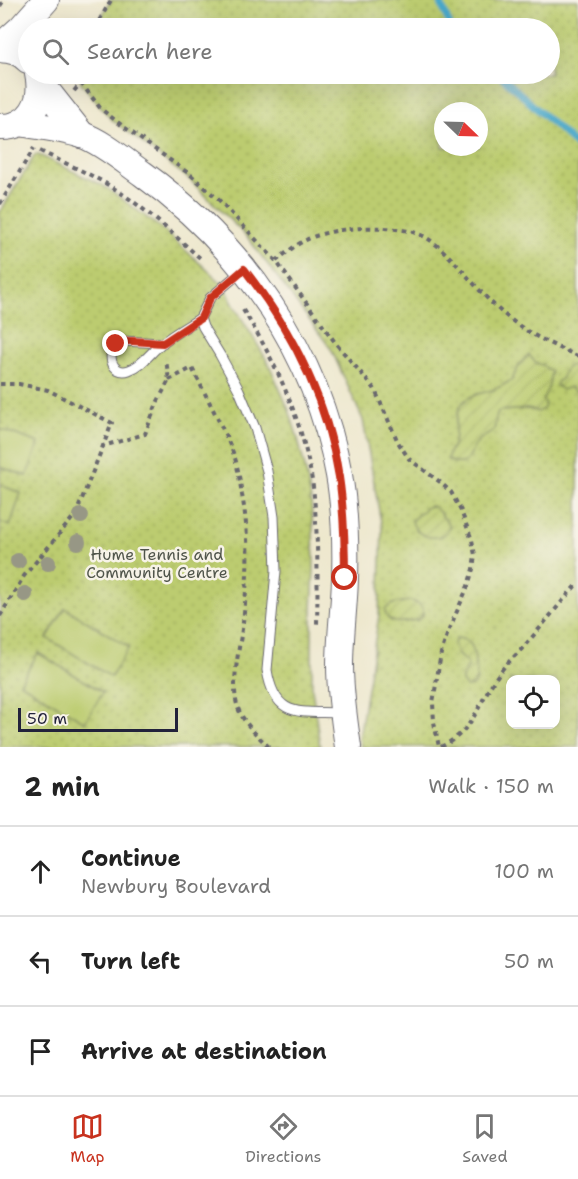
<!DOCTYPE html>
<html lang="en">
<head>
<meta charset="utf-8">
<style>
	:root { --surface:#fff; --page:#f6f6f6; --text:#222; --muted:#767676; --line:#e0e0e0; --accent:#c8321e }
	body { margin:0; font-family:"Shantell Sans",sans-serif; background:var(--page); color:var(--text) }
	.controls { position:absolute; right:18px; bottom:18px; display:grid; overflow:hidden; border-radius:12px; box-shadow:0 6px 24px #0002 }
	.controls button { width:54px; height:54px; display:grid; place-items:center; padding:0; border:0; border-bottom:2px solid var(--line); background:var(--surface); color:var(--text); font:30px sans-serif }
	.compass { position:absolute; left:434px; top:102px; width:54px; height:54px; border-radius:50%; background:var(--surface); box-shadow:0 6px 24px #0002; rotate:113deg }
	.scale { position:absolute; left:18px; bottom:15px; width:160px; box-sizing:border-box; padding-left:6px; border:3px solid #22223b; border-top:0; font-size:16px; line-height:21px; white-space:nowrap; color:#22223b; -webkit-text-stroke:4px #f7f3e8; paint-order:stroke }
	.stop { position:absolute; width:18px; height:18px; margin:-14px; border:4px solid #c8321e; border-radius:50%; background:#fff }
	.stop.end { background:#c8321e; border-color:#fff; box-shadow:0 2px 6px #0008 }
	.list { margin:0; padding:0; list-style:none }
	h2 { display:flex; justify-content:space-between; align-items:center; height:78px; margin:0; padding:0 24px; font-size:26px }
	h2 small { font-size:20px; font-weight:400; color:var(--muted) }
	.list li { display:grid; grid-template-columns:39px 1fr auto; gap:18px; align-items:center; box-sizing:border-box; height:90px; padding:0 24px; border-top:2px solid var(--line) }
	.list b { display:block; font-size:22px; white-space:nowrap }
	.list p { margin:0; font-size:20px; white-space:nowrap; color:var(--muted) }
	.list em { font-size:20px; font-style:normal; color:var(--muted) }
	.icon { flex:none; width:33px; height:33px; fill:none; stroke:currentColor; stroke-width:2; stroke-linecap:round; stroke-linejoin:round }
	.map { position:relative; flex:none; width:578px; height:747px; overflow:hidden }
	.search { position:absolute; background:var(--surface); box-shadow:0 6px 24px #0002; left:18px; right:18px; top:18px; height:66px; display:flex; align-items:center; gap:15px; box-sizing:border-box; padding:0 21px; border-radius:33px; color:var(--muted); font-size:22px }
	.sheet { height:348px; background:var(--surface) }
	nav { display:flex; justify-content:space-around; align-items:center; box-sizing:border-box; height:84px; border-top:2px solid var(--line); background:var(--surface); font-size:16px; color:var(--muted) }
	nav a { display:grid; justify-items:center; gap:3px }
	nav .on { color:var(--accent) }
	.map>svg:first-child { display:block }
	.park { fill:url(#park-dots); stroke:#6f7755; stroke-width:1.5; fill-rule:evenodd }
	.garden { fill:url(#garden-furrows); stroke:#6f7755; stroke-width:1.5 }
	.pitch { fill:#bccc6f; stroke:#6f7755; stroke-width:1.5 }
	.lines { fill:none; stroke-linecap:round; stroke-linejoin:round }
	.stream { stroke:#4aa7c9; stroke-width:7 }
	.lane-casing { stroke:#69676e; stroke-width:11 }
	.secondary-casing { stroke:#69676e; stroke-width:28 }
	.path { stroke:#69676e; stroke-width:4; stroke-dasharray:4.5 4.5; stroke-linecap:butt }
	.lane { stroke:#fff; stroke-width:9 }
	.secondary { stroke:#fff; stroke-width:26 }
	.tree { fill:#979785 }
	.route { stroke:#c8321e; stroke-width:8 }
	.labels { text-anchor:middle; stroke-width:5; stroke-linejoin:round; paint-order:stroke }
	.park-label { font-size:16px; fill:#50554b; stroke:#f7f3e8 }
</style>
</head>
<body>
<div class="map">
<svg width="578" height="747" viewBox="0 0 578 747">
	<defs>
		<pattern id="park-dots" width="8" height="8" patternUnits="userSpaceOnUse" patternTransform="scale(1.5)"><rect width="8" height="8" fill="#bccc6f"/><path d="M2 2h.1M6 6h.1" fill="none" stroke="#a1af61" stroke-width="1.8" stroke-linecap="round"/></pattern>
		<pattern id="garden-furrows" width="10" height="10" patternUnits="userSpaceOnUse" patternTransform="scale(1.5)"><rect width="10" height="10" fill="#bccc6f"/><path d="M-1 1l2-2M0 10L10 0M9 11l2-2" fill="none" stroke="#a1af61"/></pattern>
	</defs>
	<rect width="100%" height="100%" fill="#f7f3e8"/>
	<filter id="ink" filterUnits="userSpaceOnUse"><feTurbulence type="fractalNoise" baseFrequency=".0167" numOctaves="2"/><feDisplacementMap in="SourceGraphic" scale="12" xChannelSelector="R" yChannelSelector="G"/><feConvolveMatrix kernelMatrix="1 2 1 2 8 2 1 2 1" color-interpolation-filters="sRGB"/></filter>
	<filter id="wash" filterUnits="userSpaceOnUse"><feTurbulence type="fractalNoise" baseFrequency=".008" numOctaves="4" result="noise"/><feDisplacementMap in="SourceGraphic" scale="24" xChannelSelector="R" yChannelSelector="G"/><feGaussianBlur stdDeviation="1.35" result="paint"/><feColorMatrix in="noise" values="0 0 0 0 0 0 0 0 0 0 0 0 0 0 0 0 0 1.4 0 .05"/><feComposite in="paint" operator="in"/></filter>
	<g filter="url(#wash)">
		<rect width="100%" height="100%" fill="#ede7cc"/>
		<!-- park -->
		<g class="park">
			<path d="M111,0H578V747H361L359,738L379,615L382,528L363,420L331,349L248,238L189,179L111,119L81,83L79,74H550V28H95ZM443,111H479V147H443ZM510,680H556V724H510Z"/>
			<path d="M35,155H39L104,186L161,228L225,286L233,304L268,362L289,410L298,439L306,472L311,500L313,531L314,568L312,610V688L320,747H0V212Z"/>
		</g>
		<!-- garden -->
		<g class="garden">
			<path d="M529,355L536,363L542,365L551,372L549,385L543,400L545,404L544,408L538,412L529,409L499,411C494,418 497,422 494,429C491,435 483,436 479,440C468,451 472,471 448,460C447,453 452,449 454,442C456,432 455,419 459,409C464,394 483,394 495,389C501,387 506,383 512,380C516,371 520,361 529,355Z"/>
			<path d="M572,365L578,367V393L570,387L562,390L556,385L558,381L562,378C563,372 565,367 572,365Z"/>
			<path d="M431,506L436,508L450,526C444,545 414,538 412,520L427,507Z"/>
			<path d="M412,601L419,604L423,609V614L420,619C407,622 386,628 385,610C391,602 402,602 412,601Z"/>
			<path d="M456,638C473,639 474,649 475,663C476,669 479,677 475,683C472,687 471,686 466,687L462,682V677L468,667L467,663L457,654L454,644Z"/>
		</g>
		<!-- pitch -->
		<g class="pitch">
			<path d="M0,429L39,443L27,476L0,467Z"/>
			<path d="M0,485L21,493L10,526L0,522Z"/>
			<path d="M65,608L129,647L111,677L47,638Z"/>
			<path d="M38,653L103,692L85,722L20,683Z"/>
		</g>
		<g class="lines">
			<!-- stream -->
			<g class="stream">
				<path d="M442,0L441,4L451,28"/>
				<path d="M499,74L578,147"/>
			</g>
		</g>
	</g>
	<g filter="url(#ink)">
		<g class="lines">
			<!-- lane casing -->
			<g class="lane-casing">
				<g id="lane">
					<path d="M243,270L210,298L200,318L203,327L220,355L239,390L255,428L267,471L274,517L276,571L267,670C275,720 301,711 340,713"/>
					<path d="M163,343L121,341C103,352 112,376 129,370C142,366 151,352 161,344C173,334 188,326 200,318"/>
				</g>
			</g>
			<!-- secondary casing -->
			<g class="secondary-casing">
				<g id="secondary">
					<path d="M0,47L22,27L46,0"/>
					<path d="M0,49C12,50 20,52 28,60"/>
					<path d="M40,82L82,135"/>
					<path d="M19,123C38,126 64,129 82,135C101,141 126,162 143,174C243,246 317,352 339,475C345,509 346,545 345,579C344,608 340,637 340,666C340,693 344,720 348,747"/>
					<path d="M0,127C31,128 44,101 38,74"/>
				</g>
			</g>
			<!-- path -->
			<g class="path">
				<path d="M0,6L4,0"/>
				<path d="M95,28L111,0"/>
				<path d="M81,83L101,109L124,127L191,175L219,200L276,261L337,345L374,388L398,442L409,459L440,482L451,492L461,511L472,540L475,555L473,569L468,586L448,632L441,653L433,703L434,722L439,747"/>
				<path d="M74,91L81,83L79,74"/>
				<path d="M40,151C66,164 94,175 118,191C147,210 174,235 200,258"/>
				<path d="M0,204L34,148"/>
				<path d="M276,261C285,254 295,245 306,240C333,226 401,222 427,238C452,254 474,287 496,307C520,330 547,343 578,356"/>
				<path d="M243,310C277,363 304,424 313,487C318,532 318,578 317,624"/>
				<path d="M169,380L192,368C206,396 222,425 234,455C238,467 240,482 242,495C250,537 248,580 243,622C240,646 230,686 238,708C244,724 258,736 269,747"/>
				<path d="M0,384H19L48,390L112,423L103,446"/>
				<path d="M0,616L24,576L76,514L103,446L145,434L157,403L169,380L166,360"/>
				<path d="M441,747C477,728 476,705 498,675C506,663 517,655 526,644C544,624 560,603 578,583"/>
			</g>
			<!-- lane -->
			<use href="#lane" class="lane"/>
			<!-- secondary -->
			<use href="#secondary" class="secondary"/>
		</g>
		<!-- trees -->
		<g class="tree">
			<circle cx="81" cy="516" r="8"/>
			<circle cx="78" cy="542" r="8"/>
			<circle cx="18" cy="561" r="8"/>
			<circle cx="48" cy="563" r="8"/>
			<circle cx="25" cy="594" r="8"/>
		</g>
	</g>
	<g class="lines" filter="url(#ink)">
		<!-- route -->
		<path class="route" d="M116,344L121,341H132L163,343L201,318L210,298L244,269C291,329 327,400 339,477C344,510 345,544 345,578"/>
	</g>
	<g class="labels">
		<!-- park labels -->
		<g class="park-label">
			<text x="157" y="560">Hume Tennis and<tspan x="157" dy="18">Community Centre</tspan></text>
		</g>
	</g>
</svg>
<div class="controls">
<button><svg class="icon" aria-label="locate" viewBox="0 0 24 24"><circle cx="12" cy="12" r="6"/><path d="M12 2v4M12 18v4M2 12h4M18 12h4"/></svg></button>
</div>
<svg class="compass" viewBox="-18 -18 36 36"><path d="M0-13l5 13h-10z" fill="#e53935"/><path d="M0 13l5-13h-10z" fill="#767676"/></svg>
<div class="scale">50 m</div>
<div class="stop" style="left:345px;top:578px"></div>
<div class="stop end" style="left:116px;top:344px"></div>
<div class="search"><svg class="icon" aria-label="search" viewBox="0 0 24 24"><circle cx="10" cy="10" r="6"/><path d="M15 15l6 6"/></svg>Search here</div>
</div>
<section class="sheet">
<h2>2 min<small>Walk · 150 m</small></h2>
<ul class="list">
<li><svg class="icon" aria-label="ahead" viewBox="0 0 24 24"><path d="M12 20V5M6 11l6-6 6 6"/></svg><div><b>Continue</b><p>Newbury Boulevard</p></div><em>100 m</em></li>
<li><svg class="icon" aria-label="left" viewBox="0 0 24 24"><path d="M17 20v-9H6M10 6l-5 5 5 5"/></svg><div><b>Turn left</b></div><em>50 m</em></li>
<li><svg class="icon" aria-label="arrive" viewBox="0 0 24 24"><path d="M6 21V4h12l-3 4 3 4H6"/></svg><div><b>Arrive at destination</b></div></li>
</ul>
</section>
<nav>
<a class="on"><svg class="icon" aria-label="map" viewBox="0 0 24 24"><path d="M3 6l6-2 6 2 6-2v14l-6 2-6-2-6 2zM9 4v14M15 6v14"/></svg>Map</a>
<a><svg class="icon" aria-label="directions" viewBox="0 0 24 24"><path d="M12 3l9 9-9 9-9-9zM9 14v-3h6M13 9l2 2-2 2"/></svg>Directions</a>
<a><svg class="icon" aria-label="saved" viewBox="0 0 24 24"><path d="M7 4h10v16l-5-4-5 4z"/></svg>Saved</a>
</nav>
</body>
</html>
